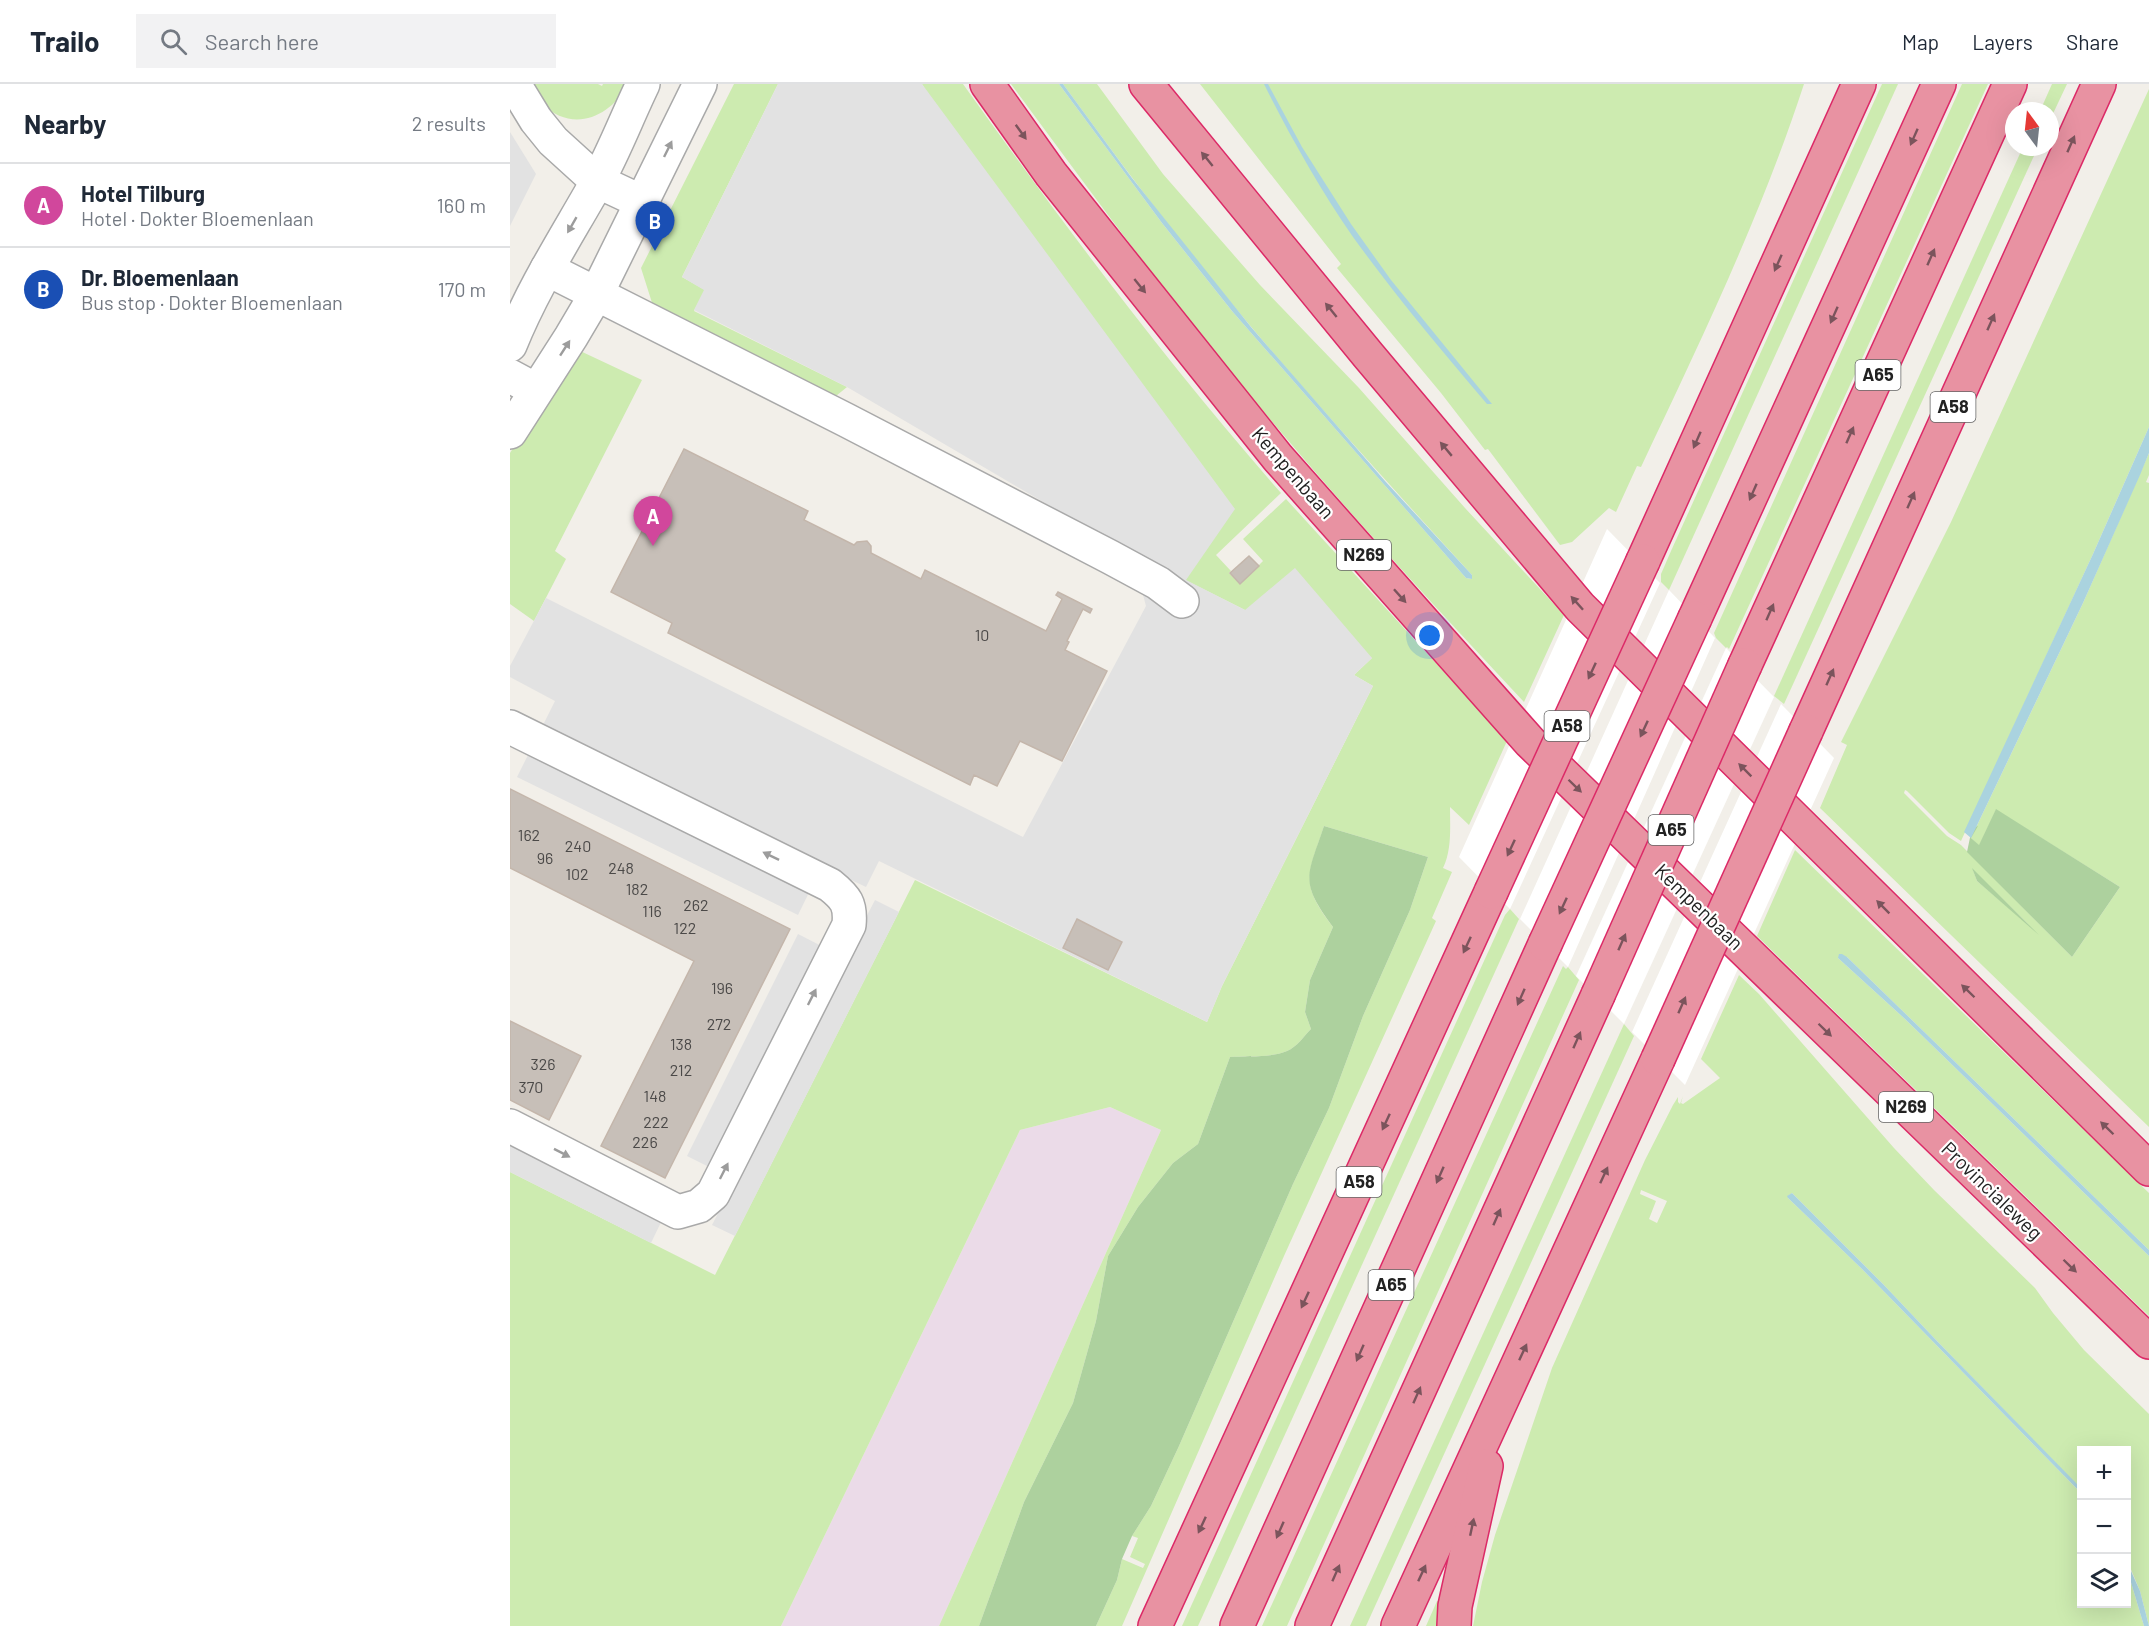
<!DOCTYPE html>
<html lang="en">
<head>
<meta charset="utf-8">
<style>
	:root { --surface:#fff; --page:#f2f2f3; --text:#1f2937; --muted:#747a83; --line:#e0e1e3; --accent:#2563eb }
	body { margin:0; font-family:Barlow,sans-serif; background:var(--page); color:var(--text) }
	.controls { position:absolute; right:18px; bottom:18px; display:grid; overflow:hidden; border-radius:0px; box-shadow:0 6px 24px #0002 }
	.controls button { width:54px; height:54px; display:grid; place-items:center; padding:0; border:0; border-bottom:2px solid var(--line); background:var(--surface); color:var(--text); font:30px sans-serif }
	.compass { position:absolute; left:1495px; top:18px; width:54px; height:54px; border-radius:50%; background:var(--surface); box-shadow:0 6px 24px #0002; rotate:345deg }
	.you { position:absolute; left:920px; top:552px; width:21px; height:21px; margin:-15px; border:4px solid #fff; border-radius:50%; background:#1a73e8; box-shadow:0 0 0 9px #1a73e833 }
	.badge { display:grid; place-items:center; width:39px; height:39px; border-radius:50%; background:var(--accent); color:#fff; font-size:20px; font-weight:700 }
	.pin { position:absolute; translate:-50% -50px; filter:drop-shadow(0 2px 3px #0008) }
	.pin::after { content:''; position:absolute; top:32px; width:21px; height:18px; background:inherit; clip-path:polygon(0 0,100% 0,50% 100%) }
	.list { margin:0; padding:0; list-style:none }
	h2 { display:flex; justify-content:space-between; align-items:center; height:78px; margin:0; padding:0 24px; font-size:26px }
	h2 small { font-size:20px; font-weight:400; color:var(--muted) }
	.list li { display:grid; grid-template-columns:39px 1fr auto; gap:18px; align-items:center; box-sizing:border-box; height:84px; padding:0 24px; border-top:2px solid var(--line) }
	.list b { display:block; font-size:22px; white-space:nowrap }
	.list p { margin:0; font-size:20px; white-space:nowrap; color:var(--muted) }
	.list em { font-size:20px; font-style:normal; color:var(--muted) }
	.icon { flex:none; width:33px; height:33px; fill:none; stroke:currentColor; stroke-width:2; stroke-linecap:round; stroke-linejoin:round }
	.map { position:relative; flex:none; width:1639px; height:1542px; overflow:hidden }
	header { display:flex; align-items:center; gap:36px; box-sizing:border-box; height:84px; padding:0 30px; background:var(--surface); border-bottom:2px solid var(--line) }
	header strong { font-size:28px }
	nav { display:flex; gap:33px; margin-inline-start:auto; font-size:21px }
	.search { width:420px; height:54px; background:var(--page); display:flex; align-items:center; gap:15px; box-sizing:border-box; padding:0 21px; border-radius:0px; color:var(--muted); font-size:22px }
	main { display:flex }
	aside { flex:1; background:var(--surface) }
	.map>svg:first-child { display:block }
	.industrial { fill:#ebdbe8 }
	.grass { fill:#cdebb0; fill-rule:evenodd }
	.forest { fill:#add19e }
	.parking { fill:#e2e2e2 }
	.water { fill:#aad3df }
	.pier { fill:#fff }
	.building { fill:#c7bfb8; stroke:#c4b6ab; stroke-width:1.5 }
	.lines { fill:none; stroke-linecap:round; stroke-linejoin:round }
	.minor-casing { stroke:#a9a9a9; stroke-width:36 }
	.highway-casing { stroke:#dc2a67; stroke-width:36 }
	.minor { stroke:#fff; stroke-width:33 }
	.highway { stroke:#e892a2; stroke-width:33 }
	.highway-bridge-casing { stroke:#dc2a67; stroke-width:36; stroke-linecap:butt }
	.highway-bridge { stroke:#e892a2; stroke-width:33 }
	.oneway { fill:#7b545c }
	.oneway2 { fill:#9c9c9c }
	.labels { text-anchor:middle; stroke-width:4.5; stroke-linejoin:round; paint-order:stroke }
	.number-label { font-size:16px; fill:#4b4948 }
	.shield { fill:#fff; stroke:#646464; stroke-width:1.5 }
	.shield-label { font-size:18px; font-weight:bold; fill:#222 }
	.street-label { font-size:20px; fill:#222; stroke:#fff }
</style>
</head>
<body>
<header>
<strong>Trailo</strong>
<div class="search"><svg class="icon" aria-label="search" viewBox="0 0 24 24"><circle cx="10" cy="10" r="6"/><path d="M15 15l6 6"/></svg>Search here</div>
<nav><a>Map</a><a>Layers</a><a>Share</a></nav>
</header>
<main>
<aside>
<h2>Nearby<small>2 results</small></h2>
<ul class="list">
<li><span class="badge" style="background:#d1479c">A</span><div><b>Hotel Tilburg</b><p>Hotel · Dokter Bloemenlaan</p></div><em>160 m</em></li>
<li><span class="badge" style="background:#1a4fb4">B</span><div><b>Dr. Bloemenlaan</b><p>Bus stop · Dokter Bloemenlaan</p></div><em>170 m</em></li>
</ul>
</aside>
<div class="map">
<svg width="1639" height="1542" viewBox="0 0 1639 1542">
	<rect width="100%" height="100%" fill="#f2efe9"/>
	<!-- industrial -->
	<path class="industrial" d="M600,1023L651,1046L429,1542H271L510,1046Z"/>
	<!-- grass -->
	<g class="grass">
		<path d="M19,0H88L92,2L93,0H118C100,34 62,49 32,20C26,15 23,6 19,0Z"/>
		<path d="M224,0H268L172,193L195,206L184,227L337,303L326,312L318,311L144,225L131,184Z"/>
		<path d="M412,0H453C553,140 657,279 771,409L706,471L721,487L719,489L730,500L753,477L733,455L776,415L997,657L959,741L940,723C940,743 942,766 933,784L942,788L922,834L926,837L774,1172L612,1542H586L607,1496L612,1475L633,1484L635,1480L620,1473L628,1454L622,1452L641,1422L669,1362L783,1100L819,1024L853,932L900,826L918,773L814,742C798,792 789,798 823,843L800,896L795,928L801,945C794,952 787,963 777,967C760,974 738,972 720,973L688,1060L663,1079L628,1123L598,1172L586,1237L563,1319L514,1418L469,1542H429L651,1046L600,1023L510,1046L271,1542H0V1088L205,1191L405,796L697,938L712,902L863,602L844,591L862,574L735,526L675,496Z"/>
		<path d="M501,0H549L652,139L722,227L956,494L962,495V491C865,385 768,279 679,167C635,112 594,56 553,0H587L653,90L750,201L849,304L955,424L1054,531L1014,618C925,523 837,427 753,327C664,222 583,111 501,0Z"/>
		<path d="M690,0H1294C1251,132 1190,258 1131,383L1127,382L1106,428L1099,424L1062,458L1050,461L978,365L975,366L931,309L827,184L831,180Z"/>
		<path d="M1372,0H1388L1159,506L1151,498V490L1161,467Z"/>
		<path d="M1452,0H1478L1219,565L1217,563L1216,564L1206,554L1204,549Z"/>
		<path d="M1542,0H1557L1540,36V27H1530Z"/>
		<path d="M1639,5V343L1583,470L1451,757L1439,749L1397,707L1395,706L1394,709L1437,752L1451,761L1562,873L1610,803L1486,726L1469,762L1461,754L1573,519L1639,369V391L1636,398L1639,399V1043L1310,724L1337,661L1331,658L1441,438ZM1463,786L1520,842L1467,797Z"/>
		<path d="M1513,63H1528L1274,620L1264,612Z"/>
		<path d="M66,265L132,296L45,467L56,475L24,537L0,520V369Z"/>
		<path d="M1285,766L1639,1109V1166L1337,873L1328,874L1395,935L1639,1172V1232L1247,852Z"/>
		<path d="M1000,825L1009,835L688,1542H672L974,877L995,831Z"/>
		<path d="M1053,882L1056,885L1058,883L1069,896L777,1542H752Z"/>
		<path d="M1229,891L1249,910L1384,1064L1424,1106L1525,1204L1543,1229L1574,1266L1639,1330V1542L1630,1507L1617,1476L1616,1366H1572L1571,1405L1426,1256L1373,1200L1282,1109L1278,1112V1114L1352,1185L1571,1409L1572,1520H1616L1617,1485L1634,1542H963L972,1498L985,1451L1042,1284L1135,1076L1163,1021L1168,1013V1018L1170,1020L1173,1012L1171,1019L1173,1020L1210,994L1191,975ZM1131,1106L1157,1117L1147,1139L1139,1135L1146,1117L1130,1110Z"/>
		<path d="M1114,940L1124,952L856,1542H840Z"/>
		<path d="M927,1517L931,1518L928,1542H916Z"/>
	</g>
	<!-- forest -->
	<g class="forest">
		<path d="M1486,725L1610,803L1562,873L1457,768L1462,744L1468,742L1461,754L1469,761Z"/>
		<path d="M814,742L918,773L900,826L853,932L819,1024L783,1100L669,1362L641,1422L622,1452L612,1475L607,1496L586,1542H469L514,1418L563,1319L586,1237L598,1172L628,1123L663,1079L688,1060L720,973C738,972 760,974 777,967C787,963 794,952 801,945L795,928L800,896L823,843C789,797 797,793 814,742Z"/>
		<path d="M1462,784L1529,851L1467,797Z"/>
	</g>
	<!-- parking -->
	<g class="parking">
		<path d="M268,0H412L725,425L676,496L735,526L785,484L862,574L844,591L863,602L712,902L697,938L369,777L356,803L312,782L288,831L7,693L45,617L0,593V582L36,514L513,753L636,522L622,470L337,303L184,226L194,206L172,193Z"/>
		<path d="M0,48L26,90L0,142Z"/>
		<path d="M365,816L389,828L225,1152L202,1141L225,1096L177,1072L288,850L335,874Z"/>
		<path d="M0,1057L153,1134L141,1159L0,1088Z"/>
	</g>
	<!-- water -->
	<g class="water">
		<path d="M549,0H553L622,94L741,243L875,397L962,491V495L956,494L722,227L652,139Z"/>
		<path d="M754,0H758L792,63L841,140L881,196L982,320H977C931,266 885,211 843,153C810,105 780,52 754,0Z"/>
		<path d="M1639,343V369L1630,391L1573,519L1461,754L1454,748L1583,470Z"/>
		<path d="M1329,870H1332L1337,873L1639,1166V1172L1395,935L1328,874Z"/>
		<path d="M1282,1109L1373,1200L1426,1256L1566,1399L1571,1405V1409L1352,1185L1278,1114L1277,1112Z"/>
		<path d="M1616,1476L1630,1507L1639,1542H1634L1617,1485Z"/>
	</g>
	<!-- pier -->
	<g class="pier">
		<path d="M1097,445L1150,499L1000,825L949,773Z"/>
		<path d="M1159,506L1205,554L1058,883L1010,835Z"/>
		<path d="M1216,564L1264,613L1114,940L1066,892Z"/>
		<path d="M1271,620L1324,674L1175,1001L1122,948Z"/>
	</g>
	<!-- building -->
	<g class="building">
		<path d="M174,365L298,427L294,436L344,461L347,458L357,457L361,462V469L411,495L415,486L536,547L552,515L546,511L548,508L582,525L580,529L573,525L557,557L559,558L555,566L597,587L552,677L510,657L487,702L464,691L460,701L158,549L162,539L101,508Z"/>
		<path d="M739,472L749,482L730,500L720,489Z"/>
		<path d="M0,705L280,845L155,1094L91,1062L184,877L0,784Z"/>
		<path d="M567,835L612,858L598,886L553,864Z"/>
		<path d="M0,937L71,972L39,1036L0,1016Z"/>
	</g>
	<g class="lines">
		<!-- minor casing -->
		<g class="minor-casing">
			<g id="minor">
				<path d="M4,0L26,36L43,57L87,97L132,118"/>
				<path d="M37,185L336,336L600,473L648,499L672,517"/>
				<path d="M0,261C23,204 56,153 86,100C104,68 117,33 133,0"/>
				<path d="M0,292L26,306"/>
				<path d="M0,348L61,253L87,209L190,0"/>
				<path d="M0,643L320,801C336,814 341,820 339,841L203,1110L189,1122L168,1128L0,1042"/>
			</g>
		</g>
		<!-- highway casing -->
		<g class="highway-casing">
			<g id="highway">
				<path d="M477,0L541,90L768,374L1020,658L1639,1258"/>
				<path d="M636,0L858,271L1070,523L1639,1085"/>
				<path d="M1133,477L1349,0"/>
				<path d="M1185,534L1429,0"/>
				<path d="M1235,581L1500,0"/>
				<path d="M1296,647L1589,0"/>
				<path d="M645,1542L981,808"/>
				<path d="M727,1542L1035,860"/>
				<path d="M802,1542L1088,911"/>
				<path d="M888,1542L1148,975"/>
				<path d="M944,1542L945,1522L976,1382"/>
			</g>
		</g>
		<!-- minor -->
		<use href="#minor" class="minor"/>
		<!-- highway -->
		<use href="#highway" class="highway"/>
		<!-- highway-bridge casing -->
		<g class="highway-bridge-casing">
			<g id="highway-bridge">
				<path d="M981,808L1133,477"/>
				<path d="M1035,860L1185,534"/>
				<path d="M1088,911L1235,581"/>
				<path d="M1148,975L1296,647"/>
			</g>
		</g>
		<!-- highway-bridge -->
		<use href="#highway-bridge" class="highway-bridge"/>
	</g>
	<!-- one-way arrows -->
	<defs><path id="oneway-solid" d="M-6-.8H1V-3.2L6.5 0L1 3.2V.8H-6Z" transform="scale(1.5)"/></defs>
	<g class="oneway">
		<use href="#oneway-solid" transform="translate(511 48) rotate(54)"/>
		<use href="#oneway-solid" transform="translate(1404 53) rotate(114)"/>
		<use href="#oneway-solid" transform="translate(1561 60) rotate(-66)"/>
		<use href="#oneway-solid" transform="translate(697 75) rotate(-129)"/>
		<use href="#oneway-solid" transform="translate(1421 173) rotate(-66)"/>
		<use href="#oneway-solid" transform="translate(1268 179) rotate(114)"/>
		<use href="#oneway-solid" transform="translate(630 202) rotate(51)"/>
		<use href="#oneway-solid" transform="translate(821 226) rotate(-129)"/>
		<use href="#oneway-solid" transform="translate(1324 231) rotate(114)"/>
		<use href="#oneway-solid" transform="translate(1481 238) rotate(-66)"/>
		<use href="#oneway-solid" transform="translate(1340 351) rotate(-66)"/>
		<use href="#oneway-solid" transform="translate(1187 356) rotate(114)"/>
		<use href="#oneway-solid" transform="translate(936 365) rotate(-130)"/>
		<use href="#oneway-solid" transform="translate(1243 408) rotate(114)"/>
		<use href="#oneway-solid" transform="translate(1401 416) rotate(-66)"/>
		<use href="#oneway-solid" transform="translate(890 512) rotate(48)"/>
		<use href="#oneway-solid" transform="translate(1067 519) rotate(-132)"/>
		<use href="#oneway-solid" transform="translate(1260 528) rotate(-66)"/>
		<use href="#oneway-solid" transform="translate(1082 587) rotate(115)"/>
		<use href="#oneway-solid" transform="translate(1320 593) rotate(-66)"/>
		<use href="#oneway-solid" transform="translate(1134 645) rotate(115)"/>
		<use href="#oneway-solid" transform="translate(1235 686) rotate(-135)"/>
		<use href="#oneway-solid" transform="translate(1065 702) rotate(44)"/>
		<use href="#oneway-solid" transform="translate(1001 764) rotate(115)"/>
		<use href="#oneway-solid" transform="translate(1053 822) rotate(115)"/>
		<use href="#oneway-solid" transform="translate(1373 823) rotate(-135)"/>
		<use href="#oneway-solid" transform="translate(1112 858) rotate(-66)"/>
		<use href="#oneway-solid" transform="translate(957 861) rotate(115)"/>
		<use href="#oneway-solid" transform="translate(1458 907) rotate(-136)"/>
		<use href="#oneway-solid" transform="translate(1011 913) rotate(114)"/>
		<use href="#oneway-solid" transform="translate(1172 921) rotate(-66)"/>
		<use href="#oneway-solid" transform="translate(1315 946) rotate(44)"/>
		<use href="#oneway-solid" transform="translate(1067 956) rotate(-66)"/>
		<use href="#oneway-solid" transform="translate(876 1038) rotate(115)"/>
		<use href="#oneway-solid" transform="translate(1597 1044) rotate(-136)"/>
		<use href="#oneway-solid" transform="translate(930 1091) rotate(114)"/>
		<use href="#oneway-solid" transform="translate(1094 1091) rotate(-65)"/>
		<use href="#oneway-solid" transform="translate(987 1133) rotate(-66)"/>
		<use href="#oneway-solid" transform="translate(1560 1182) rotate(44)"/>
		<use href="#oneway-solid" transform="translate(795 1216) rotate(115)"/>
		<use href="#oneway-solid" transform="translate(1013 1268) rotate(-65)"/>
		<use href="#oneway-solid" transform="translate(850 1269) rotate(114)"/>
		<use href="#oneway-solid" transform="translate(907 1311) rotate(-66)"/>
		<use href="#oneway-solid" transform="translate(692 1441) rotate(115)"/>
		<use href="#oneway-solid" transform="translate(962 1443) rotate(-78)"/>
		<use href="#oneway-solid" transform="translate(770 1446) rotate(114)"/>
		<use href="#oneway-solid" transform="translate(826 1489) rotate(-66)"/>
		<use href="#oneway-solid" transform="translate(912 1489) rotate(-65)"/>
	</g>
	<g class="oneway2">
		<use href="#oneway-solid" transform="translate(158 65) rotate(-64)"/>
		<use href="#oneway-solid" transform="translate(62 141) rotate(120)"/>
		<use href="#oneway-solid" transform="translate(55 264) rotate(-57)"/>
		<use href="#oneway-solid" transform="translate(261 772) rotate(-154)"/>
		<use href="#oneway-solid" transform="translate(302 913) rotate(-63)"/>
		<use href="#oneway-solid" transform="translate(52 1069) rotate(27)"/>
		<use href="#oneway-solid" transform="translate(214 1087) rotate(-63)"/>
	</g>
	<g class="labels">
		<!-- number labels -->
		<g class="number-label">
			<text x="472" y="557">10</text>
			<text x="19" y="757">162</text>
			<text x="68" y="768">240</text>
			<text x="35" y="780">96</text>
			<text x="111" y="790">248</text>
			<text x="67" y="796">102</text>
			<text x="127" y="811">182</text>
			<text x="186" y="827">262</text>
			<text x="142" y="833">116</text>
			<text x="175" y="850">122</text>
			<text x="212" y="910">196</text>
			<text x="209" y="946">272</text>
			<text x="171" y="966">138</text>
			<text x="33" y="986">326</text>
			<text x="171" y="992">212</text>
			<text x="21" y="1009">370</text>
			<text x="145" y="1018">148</text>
			<text x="146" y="1044">222</text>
			<text x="135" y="1064">226</text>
		</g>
		<!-- shield labels -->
		<g class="shield">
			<rect x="1345.5" y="276" width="45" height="30" rx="4.5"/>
			<rect x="1420.5" y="308" width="45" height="30" rx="4.5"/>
			<rect x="827" y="456" width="54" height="30" rx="4.5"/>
			<rect x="1034.5" y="627" width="45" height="30" rx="4.5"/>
			<rect x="1138.5" y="731" width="45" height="30" rx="4.5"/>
			<rect x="1369" y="1008" width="54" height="30" rx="4.5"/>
			<rect x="826.5" y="1083" width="45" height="30" rx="4.5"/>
			<rect x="858.5" y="1186" width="45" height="30" rx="4.5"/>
		</g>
		<g class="shield-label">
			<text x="1368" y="297">A65</text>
			<text x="1443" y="329">A58</text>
			<text x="854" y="477">N269</text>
			<text x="1057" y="648">A58</text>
			<text x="1161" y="752">A65</text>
			<text x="1396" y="1029">N269</text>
			<text x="849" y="1104">A58</text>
			<text x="881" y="1207">A65</text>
		</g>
		<!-- street labels -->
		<g class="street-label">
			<text transform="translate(783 389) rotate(49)" y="7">Kempenbaan</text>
			<text transform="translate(1189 823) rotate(44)" y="7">Kempenbaan</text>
			<text transform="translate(1482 1107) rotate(44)" y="7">Provincialeweg</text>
		</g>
	</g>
</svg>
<div class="controls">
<button>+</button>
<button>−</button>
<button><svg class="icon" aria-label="layers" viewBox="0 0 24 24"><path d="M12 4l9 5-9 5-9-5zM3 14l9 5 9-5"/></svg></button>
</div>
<svg class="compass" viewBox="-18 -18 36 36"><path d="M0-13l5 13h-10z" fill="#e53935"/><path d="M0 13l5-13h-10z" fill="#747a83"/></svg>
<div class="you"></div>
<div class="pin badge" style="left:143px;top:462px;background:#d1479c">A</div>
<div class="pin badge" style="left:145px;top:167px;background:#1a4fb4">B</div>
</div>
</main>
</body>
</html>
